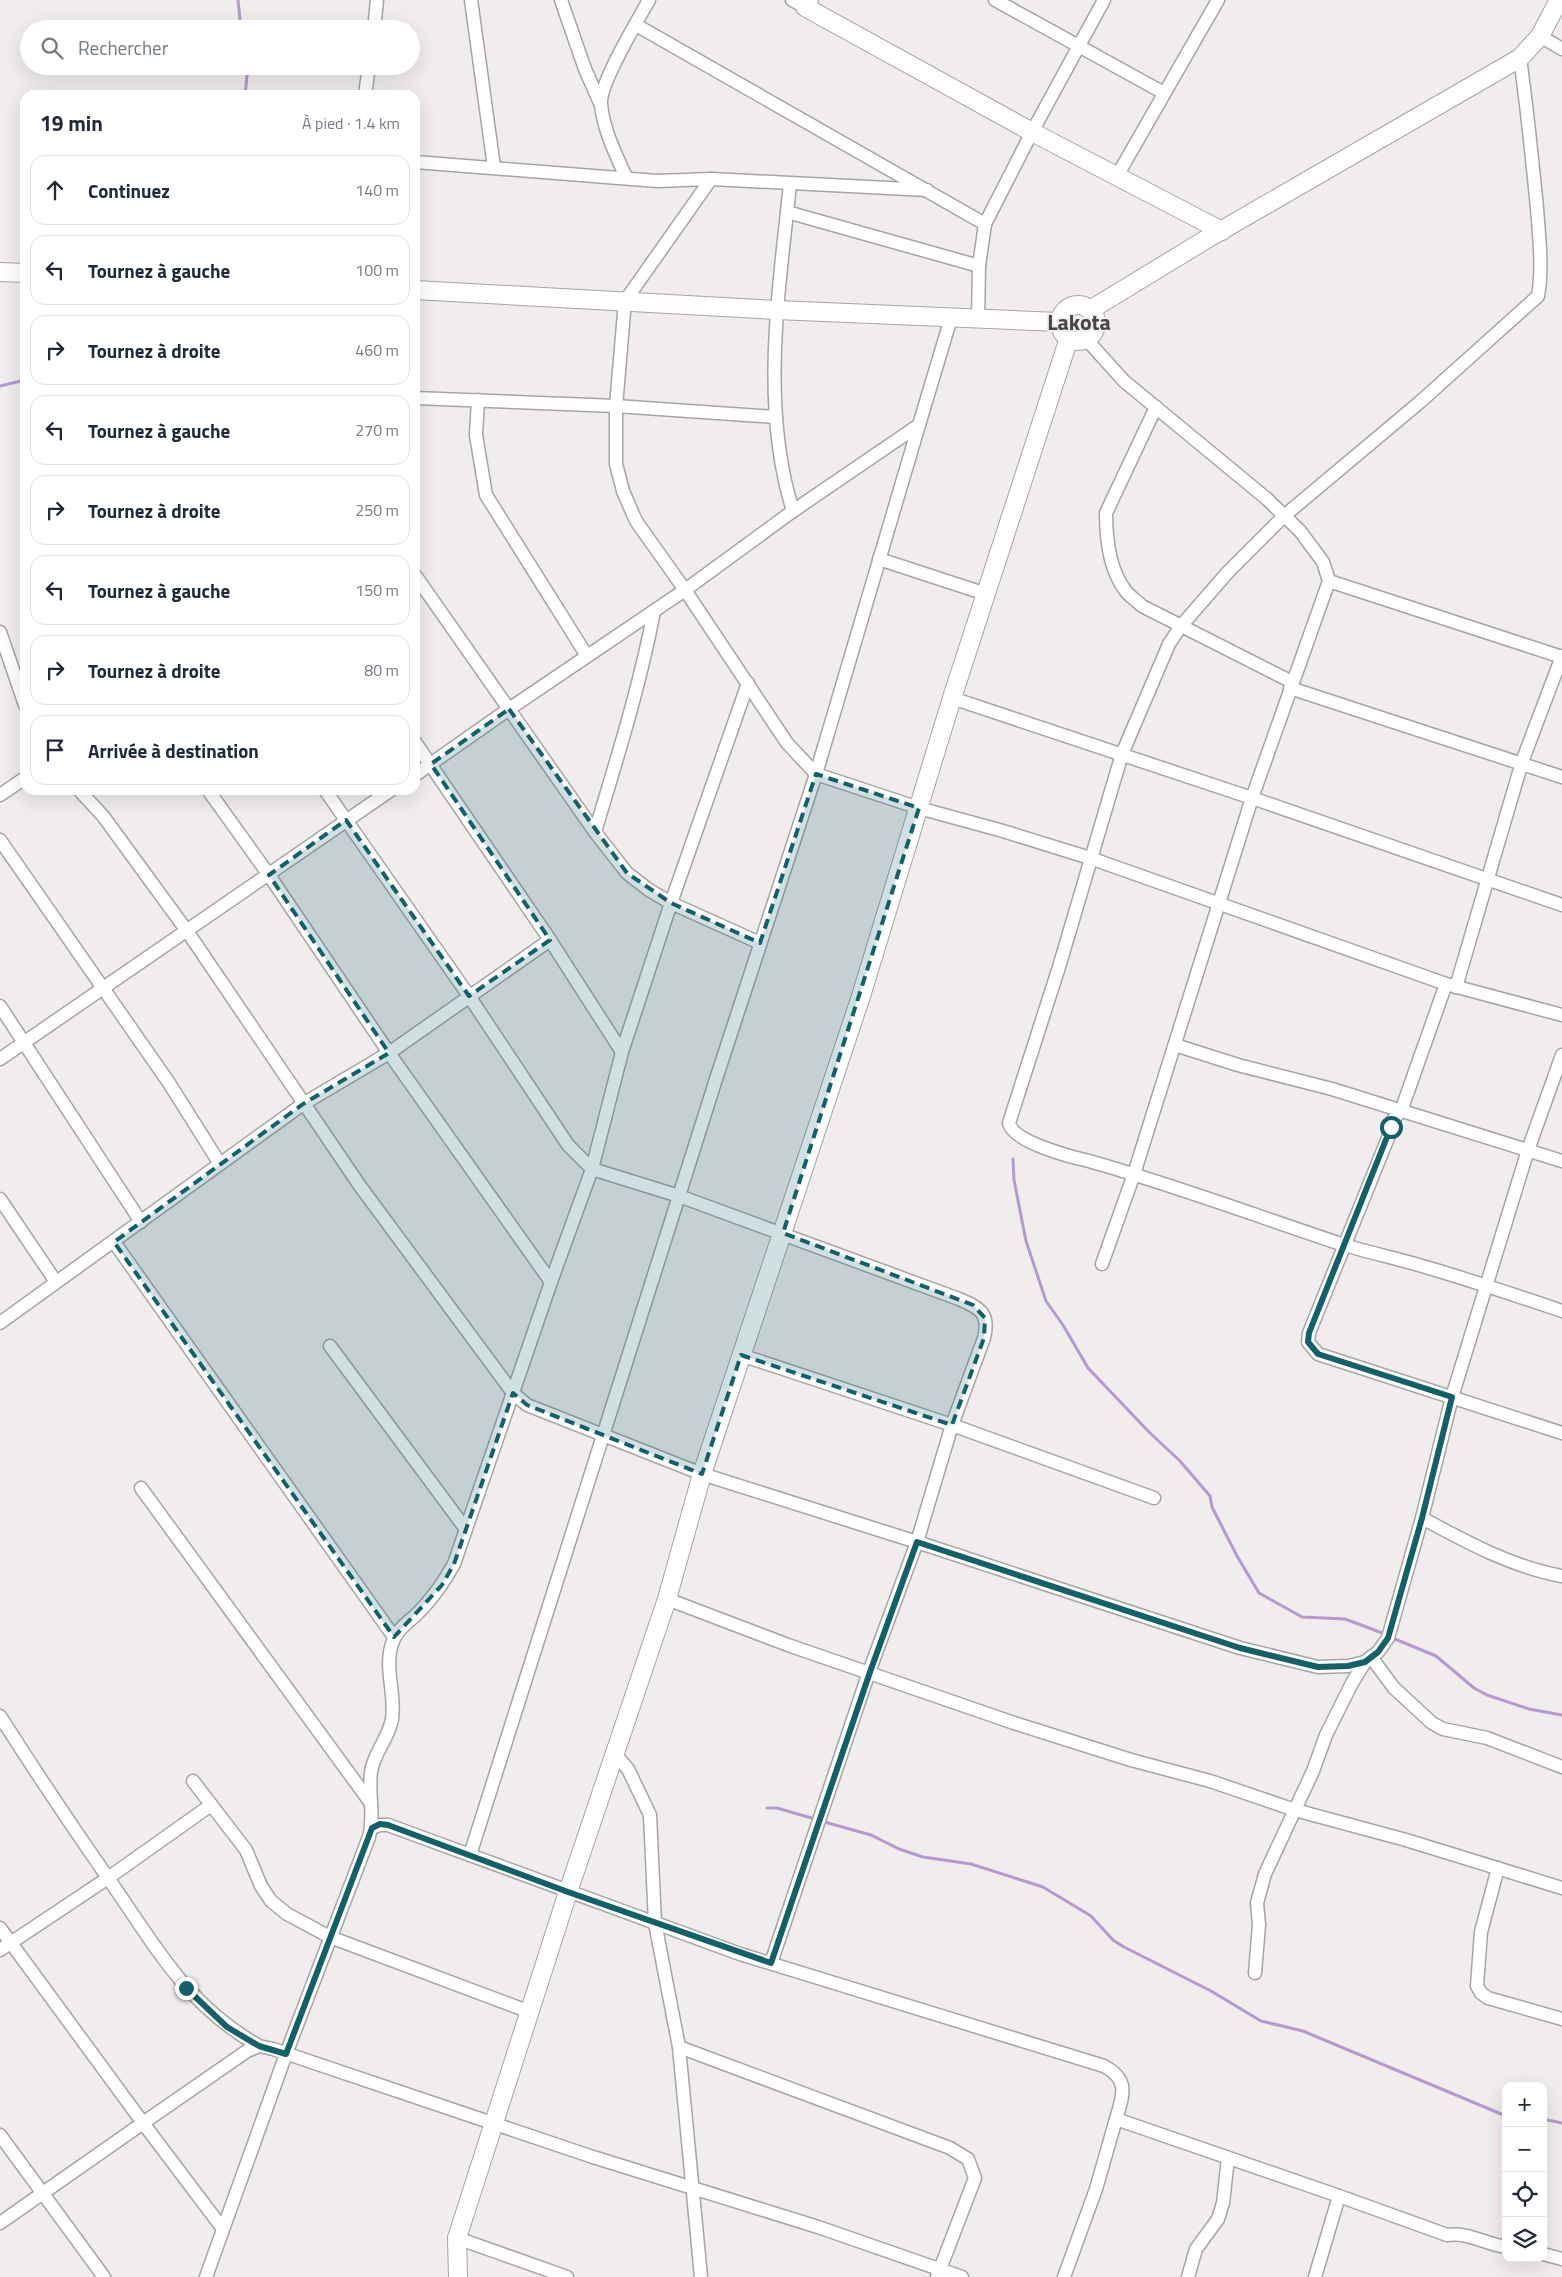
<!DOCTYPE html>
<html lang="fr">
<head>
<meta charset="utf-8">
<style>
	:root { --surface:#fff; --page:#f2f2f3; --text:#1f2937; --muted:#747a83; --line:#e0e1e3 }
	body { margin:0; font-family:"Titillium Web",sans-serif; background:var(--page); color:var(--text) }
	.controls { position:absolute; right:15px; bottom:15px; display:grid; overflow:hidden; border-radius:10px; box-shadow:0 5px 20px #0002 }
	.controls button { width:45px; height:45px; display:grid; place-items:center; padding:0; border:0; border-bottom:1px solid var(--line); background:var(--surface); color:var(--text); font:25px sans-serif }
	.stop { position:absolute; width:15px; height:15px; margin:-11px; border:4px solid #126169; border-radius:50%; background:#fff }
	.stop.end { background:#126169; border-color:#fff; box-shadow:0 1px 5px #0008 }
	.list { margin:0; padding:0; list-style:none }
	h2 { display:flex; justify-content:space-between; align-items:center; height:65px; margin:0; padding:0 20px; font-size:21px }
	h2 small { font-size:16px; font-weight:400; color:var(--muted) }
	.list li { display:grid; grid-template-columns:32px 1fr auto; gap:15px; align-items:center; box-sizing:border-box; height:70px; margin:0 10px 10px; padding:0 10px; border:1px solid var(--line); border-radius:15px }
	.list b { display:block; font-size:19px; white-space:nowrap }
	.list em { font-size:16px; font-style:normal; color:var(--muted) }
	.icon { flex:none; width:28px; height:28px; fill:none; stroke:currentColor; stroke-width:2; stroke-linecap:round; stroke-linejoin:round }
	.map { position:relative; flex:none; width:1562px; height:2277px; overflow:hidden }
	.search { position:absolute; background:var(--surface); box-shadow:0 5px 20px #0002; left:20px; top:20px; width:400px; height:55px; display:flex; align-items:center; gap:12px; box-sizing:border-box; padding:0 18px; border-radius:28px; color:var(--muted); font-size:19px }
	.panel { position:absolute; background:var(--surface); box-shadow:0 5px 20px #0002; left:20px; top:90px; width:400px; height:705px; border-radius:15px }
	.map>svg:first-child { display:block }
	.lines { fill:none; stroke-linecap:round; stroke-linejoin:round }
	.stream { stroke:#b699cf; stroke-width:3 }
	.street-casing { stroke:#a8a4a4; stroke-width:15 }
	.secondary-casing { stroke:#a8a4a4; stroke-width:20 }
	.street { stroke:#fff; stroke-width:12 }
	.secondary { stroke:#fff; stroke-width:18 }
	.route { stroke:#126169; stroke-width:6 }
	.marked { fill:#126169; fill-opacity:0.2; stroke:#126169; stroke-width:4; stroke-dasharray:10 6; stroke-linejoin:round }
	.labels { text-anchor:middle; stroke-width:4; stroke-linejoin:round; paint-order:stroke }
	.town-label { font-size:22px; font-weight:bold; fill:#484545; stroke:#f1eded }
</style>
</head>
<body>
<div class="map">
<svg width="1562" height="2277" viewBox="0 0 1562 2277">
	<rect width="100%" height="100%" fill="#f1eded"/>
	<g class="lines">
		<!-- stream -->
		<g class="stream">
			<path d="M238,0L241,29"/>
			<path d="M245,95L248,66"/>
			<path d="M0,386L25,380"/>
			<path d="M1013,1159L1014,1180L1026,1241L1046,1301L1063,1325L1088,1368L1149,1432L1180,1461L1210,1496L1212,1507L1237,1556L1259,1593L1302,1617L1345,1619L1385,1634"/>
			<path d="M1390,1637L1436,1656L1474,1688L1487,1695L1529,1709L1562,1715"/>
			<path d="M767,1808H777L815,1819"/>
			<path d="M821,1821L871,1835L899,1849L923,1857L971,1864L1043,1887L1091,1916L1113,1940L1124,1947L1211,1991L1261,2021L1303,2031L1506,2116"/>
			<path d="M1543,2119L1562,2123"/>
		</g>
		<!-- street casing -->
		<g class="street-casing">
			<g id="street">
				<path d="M471,0L494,167"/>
				<path d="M561,0L585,69L600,103"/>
				<path d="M792,0L805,7"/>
				<path d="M995,0L1164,93"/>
				<path d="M636,25L985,224"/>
				<path d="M374,29L377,0"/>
				<path d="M1540,36L1562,49"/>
				<path d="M1520,58C1527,108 1532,157 1537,208C1539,236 1543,268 1538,296L1420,402L1284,516L1228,572L1181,626L1169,644L1122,754L1059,967L1009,1123C1013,1142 1071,1157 1089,1161C1174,1185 1257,1216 1341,1244C1370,1253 1400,1259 1429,1268C1473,1281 1518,1296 1562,1311"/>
				<path d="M365,95L369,66"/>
				<path d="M415,162L657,181L711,179L927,190"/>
				<path d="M1117,176L1218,0"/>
				<path d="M626,177C616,155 603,129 601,104C599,84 638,20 649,0"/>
				<path d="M711,179L625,301L616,406V464L623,491L636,521L685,590L787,743L816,774L919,808L1003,831L1090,858L1446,984L1562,1015"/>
				<path d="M790,184C779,291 760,406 793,511"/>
				<path d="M787,212L979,266"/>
				<path d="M978,320L979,266L985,224L1032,132L1104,0"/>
				<path d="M1086,339L1124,381L1267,499L1300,531L1323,562L1329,581L1252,798L1134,1174L1102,1264"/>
				<path d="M415,398L616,406L776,417"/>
				<path d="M478,400L476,435L486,495L587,656"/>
				<path d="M1156,407L1106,513C1106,537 1109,569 1125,590C1129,596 1137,601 1142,606L1292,682"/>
				<path d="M879,559L986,594"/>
				<path d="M415,575L595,832L627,873L649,890L671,903L760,943"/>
				<path d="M1329,581L1562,657"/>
				<path d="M0,632L25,705"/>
				<path d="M1290,688L1562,777"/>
				<path d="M952,698L1252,798L1562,905"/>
				<path d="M415,742L550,940L622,1052"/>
				<path d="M415,775L509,709L685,590L793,511L919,425L951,318"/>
				<path d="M79,790L103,816L187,931L360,1186L513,1393L527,1405L702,1474L917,1542L1240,1648L1318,1667L1348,1666L1365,1662"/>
				<path d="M208,790L269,875L389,1053L551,1282"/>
				<path d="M325,790L469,996L568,1145L592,1169L679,1196L959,1299C980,1308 990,1313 984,1338L952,1425L917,1542L869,1672L771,1963"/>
				<path d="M0,795L25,778"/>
				<path d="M595,832C617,758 640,686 654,611"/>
				<path d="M0,840L169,1083L220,1164"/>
				<path d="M1446,984L1401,1111L1392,1121L1388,1138L1309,1333L1308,1342L1318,1354L1562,1433"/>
				<path d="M1456,987L1522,762L1562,656"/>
				<path d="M0,1006L141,1222"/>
				<path d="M1175,1045L1238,1065L1332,1089L1562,1161"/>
				<path d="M0,1059L391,790"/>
				<path d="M0,1199L56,1282"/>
				<path d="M114,1242L394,1637"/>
				<path d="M0,1323L303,1104L389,1053L550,940"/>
				<path d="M330,1346L465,1528"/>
				<path d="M741,1355L952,1425L1154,1498"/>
				<path d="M141,1488L370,1802"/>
				<path d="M1422,1518C1466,1542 1512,1567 1562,1576"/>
				<path d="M667,1599L788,1645L1014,1723L1131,1760L1210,1781L1295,1810L1406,1840L1562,1888"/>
				<path d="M1371,1657L1394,1688L1432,1723L1443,1729L1487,1738L1562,1767"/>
				<path d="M0,1716C35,1771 71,1825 108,1878C155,1945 185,2004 259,2046"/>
				<path d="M614,1753L628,1769L650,1815L655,1923L679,2047L701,2277"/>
				<path d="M193,1781L246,1850L261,1886L271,1901L287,1914L330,1937L530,2012"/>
				<path d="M372,1828L380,1825H388L740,1954L1104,2066C1130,2080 1123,2095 1116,2119"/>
				<path d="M470,1855L717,1076L816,774L919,425"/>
				<path d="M1498,1868L1481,1932L1477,1986L1481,1993L1488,1998L1562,2019"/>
				<path d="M0,1928L143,2123L247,2051L259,2046L273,2049L593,2157L818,2227L962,2277"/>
				<path d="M0,1950L108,1878L211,1805"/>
				<path d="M1255,1973L1259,1925L1257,1903L1265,1874L1313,1771L1326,1735L1352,1683L1365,1662L1378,1652L1388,1638L1422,1518L1452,1397L1528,1150L1562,1055"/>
				<path d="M679,2047L950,2148L968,2159L975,2178L937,2277"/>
				<path d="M0,2135L104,2277"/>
				<path d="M1339,2196L1447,2235C1469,2232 1485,2244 1506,2247"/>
				<path d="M0,2223L143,2123L223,2229"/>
				<path d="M457,2238L567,2277"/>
				<path d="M1543,2254L1562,2259"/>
				<path d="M206,2277L286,2054L369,1837C375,1816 368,1793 371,1772C373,1754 389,1738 392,1719C396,1693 383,1666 393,1641C398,1628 409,1622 418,1613C433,1598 444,1582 454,1564L551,1282L592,1169L622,1052L671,903L748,683"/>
				<path d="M1064,2277L1096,2189L1116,2119L1339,2196L1315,2277"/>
				<path d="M1188,2277L1196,2249L1218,2219L1223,2203L1228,2158"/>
			</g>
		</g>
		<!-- secondary casing -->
		<g class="secondary-casing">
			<g id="secondary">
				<path d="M809,0L805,7L1032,132L1222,231"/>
				<path d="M0,272L25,273"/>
				<path d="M415,290L777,310L1060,322"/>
				<circle cx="1078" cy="323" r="18"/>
				<path d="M1090,310L1210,237L1520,58L1540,36L1559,0"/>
				<path d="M458,2277L457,2238L568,1892L667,1599L702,1474L861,996L952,698L1069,338"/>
			</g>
		</g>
		<!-- street -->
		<use href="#street" class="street"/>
		<!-- secondary -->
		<use href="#secondary" class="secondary"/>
	</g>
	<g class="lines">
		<!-- route -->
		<path class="route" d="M186,1988L227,2027L259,2046L286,2054L372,1828L380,1824L388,1825L568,1892L771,1963L870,1672L917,1542L1240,1648L1318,1667L1348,1666L1365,1662L1378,1652L1388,1638L1422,1518L1452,1397L1318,1354L1308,1342L1309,1333L1391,1127"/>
	</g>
	<!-- marked area -->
	<path class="marked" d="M509,709L627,873L671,903L760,943L816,774L919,808L783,1233L973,1305L985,1318L984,1338L952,1425L741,1355L702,1474L527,1405L513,1393L454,1564L442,1585L394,1637L114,1242L303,1104L389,1053L269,875L346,820L469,996L550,940L431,764Z"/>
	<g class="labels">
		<!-- town labels -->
		<g class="town-label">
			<text x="1079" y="330">Lakota</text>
		</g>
	</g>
</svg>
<div class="controls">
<button>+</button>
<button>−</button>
<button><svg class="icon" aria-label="locate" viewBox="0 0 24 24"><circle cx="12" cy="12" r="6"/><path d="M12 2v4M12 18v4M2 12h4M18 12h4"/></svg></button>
<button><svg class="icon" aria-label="layers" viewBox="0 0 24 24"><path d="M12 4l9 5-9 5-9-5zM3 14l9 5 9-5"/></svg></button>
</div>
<div class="stop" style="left:1391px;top:1127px"></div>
<div class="stop end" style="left:186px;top:1988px"></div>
<div class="search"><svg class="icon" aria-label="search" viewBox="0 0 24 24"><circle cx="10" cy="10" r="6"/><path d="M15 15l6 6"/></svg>Rechercher</div>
<section class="panel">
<h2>19 min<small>À pied · 1.4 km</small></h2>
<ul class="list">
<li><svg class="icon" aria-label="ahead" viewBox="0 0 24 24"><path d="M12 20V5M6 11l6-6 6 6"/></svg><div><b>Continuez</b></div><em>140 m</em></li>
<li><svg class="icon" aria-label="left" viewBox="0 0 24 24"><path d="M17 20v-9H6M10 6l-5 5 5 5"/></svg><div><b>Tournez à gauche</b></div><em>100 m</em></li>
<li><svg class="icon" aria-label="right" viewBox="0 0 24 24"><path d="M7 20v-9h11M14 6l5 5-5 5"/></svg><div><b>Tournez à droite</b></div><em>460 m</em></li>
<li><svg class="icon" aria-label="left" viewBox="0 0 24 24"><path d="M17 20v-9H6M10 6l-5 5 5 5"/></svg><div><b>Tournez à gauche</b></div><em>270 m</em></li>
<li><svg class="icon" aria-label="right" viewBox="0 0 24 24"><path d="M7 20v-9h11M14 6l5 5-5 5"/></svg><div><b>Tournez à droite</b></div><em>250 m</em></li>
<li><svg class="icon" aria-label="left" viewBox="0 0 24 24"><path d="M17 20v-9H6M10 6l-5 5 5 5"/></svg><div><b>Tournez à gauche</b></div><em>150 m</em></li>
<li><svg class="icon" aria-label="right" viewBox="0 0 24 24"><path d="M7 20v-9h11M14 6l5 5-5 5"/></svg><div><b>Tournez à droite</b></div><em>80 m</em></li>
<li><svg class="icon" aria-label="arrive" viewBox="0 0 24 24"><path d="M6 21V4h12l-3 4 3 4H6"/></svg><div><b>Arrivée à destination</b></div></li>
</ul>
</section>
</div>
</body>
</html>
